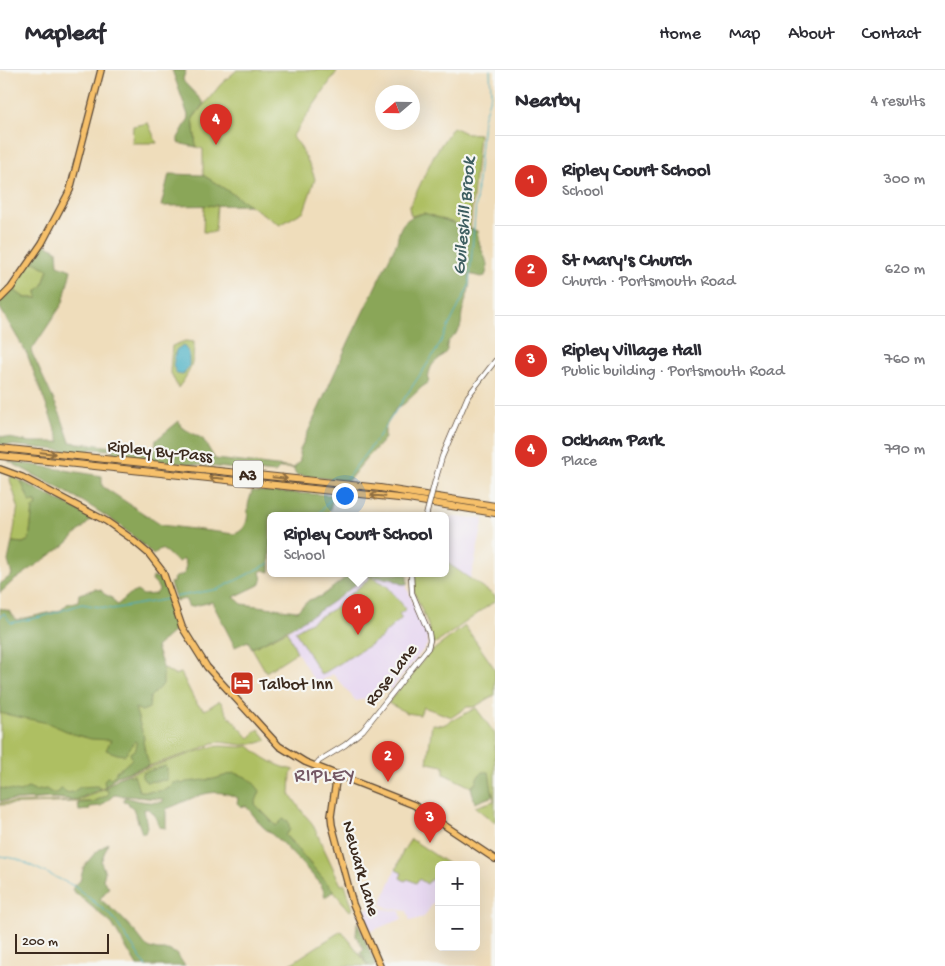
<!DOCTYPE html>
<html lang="en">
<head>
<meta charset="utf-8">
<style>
	:root { --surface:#fff; --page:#f2f2f3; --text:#2b2b33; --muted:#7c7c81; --line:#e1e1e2; --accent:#d93025 }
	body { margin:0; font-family:"Gochi Hand",sans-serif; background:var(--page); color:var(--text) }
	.controls { position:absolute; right:15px; bottom:15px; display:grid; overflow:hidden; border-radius:8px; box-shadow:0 5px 20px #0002 }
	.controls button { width:45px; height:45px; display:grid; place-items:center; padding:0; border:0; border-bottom:1px solid var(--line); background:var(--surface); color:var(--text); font:25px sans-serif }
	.compass { position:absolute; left:375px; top:15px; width:45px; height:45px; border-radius:50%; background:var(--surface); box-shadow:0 5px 20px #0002; rotate:250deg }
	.scale { position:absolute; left:15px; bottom:12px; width:94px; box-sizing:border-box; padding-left:5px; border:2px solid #3b2a1e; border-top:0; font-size:14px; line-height:18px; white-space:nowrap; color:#3b2a1e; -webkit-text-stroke:4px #f6f6f2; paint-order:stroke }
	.you { position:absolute; left:344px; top:425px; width:18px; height:18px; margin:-12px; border:4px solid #fff; border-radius:50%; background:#1a73e8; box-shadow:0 0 0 8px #1a73e833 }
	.badge { display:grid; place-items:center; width:32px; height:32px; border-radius:50%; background:var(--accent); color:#fff; font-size:16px; font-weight:700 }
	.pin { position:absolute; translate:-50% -41px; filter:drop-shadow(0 1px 2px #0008) }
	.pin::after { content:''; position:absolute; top:26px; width:18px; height:15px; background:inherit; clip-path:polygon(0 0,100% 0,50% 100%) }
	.popup { position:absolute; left:267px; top:442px; width:182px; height:65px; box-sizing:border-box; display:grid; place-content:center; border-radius:8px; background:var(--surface); filter:drop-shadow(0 1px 4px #0005); font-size:16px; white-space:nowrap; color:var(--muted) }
	.popup b { font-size:19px; color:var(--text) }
	.popup::after { content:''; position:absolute; left:50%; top:100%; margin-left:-10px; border:10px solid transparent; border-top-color:var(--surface) }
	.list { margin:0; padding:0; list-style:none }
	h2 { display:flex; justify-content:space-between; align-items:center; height:65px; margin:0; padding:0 20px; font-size:21px }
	h2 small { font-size:16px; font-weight:400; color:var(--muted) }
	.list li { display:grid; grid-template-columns:32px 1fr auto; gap:15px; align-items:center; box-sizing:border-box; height:90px; padding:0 20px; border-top:1px solid var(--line) }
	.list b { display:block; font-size:19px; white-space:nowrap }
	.list p { margin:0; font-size:16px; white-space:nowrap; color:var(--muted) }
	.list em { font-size:16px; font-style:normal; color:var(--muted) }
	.map { position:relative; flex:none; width:495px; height:896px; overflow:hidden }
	header { display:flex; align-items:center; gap:30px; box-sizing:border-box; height:70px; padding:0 25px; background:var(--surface); border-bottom:1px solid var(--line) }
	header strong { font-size:24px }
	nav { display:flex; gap:28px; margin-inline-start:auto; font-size:18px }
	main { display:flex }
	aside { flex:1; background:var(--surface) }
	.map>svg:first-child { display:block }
	.built { fill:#e5d3f1 }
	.green { fill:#aebf62; stroke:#747440 }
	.forest { fill:#8aa658; stroke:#62683b }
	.water { fill:#43adc2; stroke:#3f6c70 }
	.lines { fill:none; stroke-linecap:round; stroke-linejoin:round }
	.stream { stroke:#43adc2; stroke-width:1 }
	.minor-casing { stroke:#564536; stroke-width:6 }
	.major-casing { stroke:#564536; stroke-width:8 }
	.highway-casing { stroke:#564536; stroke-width:8 }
	.minor { stroke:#fff; stroke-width:4.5 }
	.major { stroke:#f6c06b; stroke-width:5.5 }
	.highway { stroke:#f6c06b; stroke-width:6 }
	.minor-bridge-casing { stroke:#564536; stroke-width:6; stroke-linecap:butt }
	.minor-bridge { stroke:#fff; stroke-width:4.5 }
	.oneway { stroke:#8f6e41 }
	.labels { text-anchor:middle; stroke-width:4.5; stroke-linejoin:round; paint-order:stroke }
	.shield { fill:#f6f6f2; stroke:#73675e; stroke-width:1 }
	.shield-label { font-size:16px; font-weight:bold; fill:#3b2a1e }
	.street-label { font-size:18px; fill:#3b2a1e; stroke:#f6f6f2 }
	.poi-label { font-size:18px; fill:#3b2a1e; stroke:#f6f6f2; text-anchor:start }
	.water-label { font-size:19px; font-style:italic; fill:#3e5e60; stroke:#f6f6f2 }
	.quarter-label { font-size:20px; letter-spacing:1px; fill:#745864; stroke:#f6f6f2 }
</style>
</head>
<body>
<header>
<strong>Mapleaf</strong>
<nav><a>Home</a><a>Map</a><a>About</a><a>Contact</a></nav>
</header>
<main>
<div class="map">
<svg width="495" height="896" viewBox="0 0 495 896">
	<rect width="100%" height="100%" fill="#f6f6f2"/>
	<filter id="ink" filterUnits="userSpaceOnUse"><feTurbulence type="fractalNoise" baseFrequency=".02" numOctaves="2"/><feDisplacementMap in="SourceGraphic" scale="10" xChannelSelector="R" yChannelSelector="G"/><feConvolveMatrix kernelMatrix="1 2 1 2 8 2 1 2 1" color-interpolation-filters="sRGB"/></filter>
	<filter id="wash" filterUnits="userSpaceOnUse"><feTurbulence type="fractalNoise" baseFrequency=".0096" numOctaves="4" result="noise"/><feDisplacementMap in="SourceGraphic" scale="20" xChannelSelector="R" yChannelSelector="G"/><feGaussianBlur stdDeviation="1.12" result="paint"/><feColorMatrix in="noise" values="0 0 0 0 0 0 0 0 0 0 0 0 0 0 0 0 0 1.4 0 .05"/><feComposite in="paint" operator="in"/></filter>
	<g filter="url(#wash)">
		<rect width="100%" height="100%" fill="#efddbb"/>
		<!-- built -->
		<g class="built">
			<path d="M446,447L484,448L474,495L470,508L446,492Z"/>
			<path d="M371,504L392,509L401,514H407V519L410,524L413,533L426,557L428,574L391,620L383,613L370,628L356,631L333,604L316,614L297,582L287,561L327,535Z"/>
			<path d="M411,769L450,795H439V824L424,847L410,851L407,841L388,838L381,834L403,781Z"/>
			<path d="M376,834L384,839L400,841L402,849L365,863L357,844Z"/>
		</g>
		<!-- green -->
		<g class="green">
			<path d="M237,0H338L292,67L299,74L311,98L315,109L304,141L280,155L203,105V79L196,77L193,48L221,14Z"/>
			<path d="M148,53L157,73H132L133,56Z"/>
			<path d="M453,57L465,63L479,64L470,159L424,143L411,146L409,138L434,85Z"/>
			<path d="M204,135L217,136L215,162H203Z"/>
			<path d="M32,191L48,199L43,215L37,221L38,228H25L12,219Z"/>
			<path d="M185,271L194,272C194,293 191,301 178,318L170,301L172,276Z"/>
			<path d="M11,406L21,411L30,432H36L37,435L33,439L29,470L23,473L12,472L18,436L10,410Z"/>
			<path d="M446,492L495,526V531L441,570L433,574L427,552L414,522L415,504H446Z"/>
			<path d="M371,507L387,516L406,539L399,544L402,548L387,561L381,568L321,605L295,561L333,539Z"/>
			<path d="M0,548L155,577L162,597L174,605L181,603L196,633L205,640L219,631L221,632L227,644L249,668L259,659L267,670L259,673L243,675L220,672L213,673L196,681L117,706L103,718L76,730L54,728L0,731Z"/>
			<path d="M465,556L495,599V625L474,637H467L452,647L423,637L420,645L407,643L388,633L428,584Z"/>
			<path d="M287,561L297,582L266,602L252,578Z"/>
			<path d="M476,638L495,664V753L475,737L494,731L488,702L471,717L444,704V696L427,693L432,654L443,655Z"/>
			<path d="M220,676L241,677L249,676C261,687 278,697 294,700L291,704L290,724L304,744L312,753L341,815L345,814L353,839L350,841L292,772L255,734L252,710L158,729L137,727L126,724L108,725L93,732H76L0,735V733L77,731L104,719L120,707L211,677Z"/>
			<path d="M411,769L450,795H439V814L431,809L427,814L419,809L416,813L408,809L405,811L400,808L402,803L396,800L403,781Z"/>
			<path d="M341,861L350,871L368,896H287Z"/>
		</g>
		<!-- forest -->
		<g class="forest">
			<path d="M172,0H186L183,9L184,12L204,33L193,48L196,77L178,73V68L189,48Z"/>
			<path d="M169,104L203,105L250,135L161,136Z"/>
			<path d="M424,143L477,161C478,166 479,173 481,178C485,188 490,195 485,206L481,207L469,204C472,219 465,229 462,243C461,248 462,253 460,258C456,268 445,268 447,280C443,288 432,291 430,300C428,304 429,309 428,313L422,317L404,334L396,338L385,358V368L381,373L366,389L348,411L296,405L293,398H280L275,403L112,386L113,380L90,379L89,383L0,374V366L29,372H60L27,284L0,238V229L11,218L25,228H38L37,221L43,215L48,199L30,190L42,173L57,180L58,195L71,200L63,233L31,281L61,346L70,372L152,381L155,378L156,370L179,351L181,357L203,369L215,389L294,398L300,391L299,382L349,271L397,172C400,153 405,148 424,143Z"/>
			<path d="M8,391L102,406V416L161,455L234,464C247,460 248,449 248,437C248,432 251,426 252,421L334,425L330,439L326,446H270V502L263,500L260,502L262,510L261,514L234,527L242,534L297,541L309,530L322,526L350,504H402L407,505V514H401L392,509L365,506C333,536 291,558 252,578L248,571L235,577L212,532L189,537L185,529L176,531L170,513L174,512L173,509L176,507L184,504L186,495L184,489L179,492C171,489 168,481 160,479L153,485C112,442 59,419 8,391Z"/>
			<path d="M21,411L93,448L65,475L12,512L0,523V514L12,505L8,491L12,472L23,473L29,470L33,438L37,435L36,432H30Z"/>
			<path d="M153,507L163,509L173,540L171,542L177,558L156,577L163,597V614L150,627L149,638L142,641L135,638L144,668L143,672L149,695L117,706L105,717L104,710L107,707L111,708L116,704V701L123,697L132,689L130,683L136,679L137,673L135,671L125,685L117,684L106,680L111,670L91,669L73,664L48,653L0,643V538L9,541L17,550L61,540L67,534L78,531L79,524L95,519L101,520L104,524L111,527L117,535L130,524L137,521L143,525L156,524L159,520L156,514L152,511Z"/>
			<path d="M165,696L167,698V710L146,712L142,707V703Z"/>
			<path d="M482,702H489L493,726L475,733L471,717L476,713L477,708Z"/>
			<path d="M234,703C247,706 252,710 260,721L255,734L276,756L283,749L288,751L290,760L285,765L334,821L325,827L323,819L319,812L282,773L262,756L246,736L241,737L237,733L238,728C209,714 192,730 166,739V758L159,757L154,744L149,739H144L147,757L145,763H142L133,738L129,735L128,732L123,731L125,727C137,731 150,733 163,732V729L114,725L101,736L90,737L89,740L79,741L78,733L93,732L108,725V721L104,719L118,708L129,704L130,706L134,705L139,721C150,721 167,724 174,713L179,712L182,714L186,712L214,709Z"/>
			<path d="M97,716L101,719L76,730L54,728L0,731V718L20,722L28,718L35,721L46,719L52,723H58L60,718L63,719L66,723L73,722L80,717Z"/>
			<path d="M108,773L101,792L105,802L103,810L109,817L100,829L119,845L137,864L147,877L157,880H168L177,884L185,896H137L112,854L72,820L74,816L80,811L84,796L95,783Z"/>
			<path d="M357,852L376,896H368L360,882L364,879L356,866Z"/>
		</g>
		<!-- water -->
		<path class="water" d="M183,275L189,283V296L183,305L177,304L173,296L176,280Z"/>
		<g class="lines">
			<!-- stream -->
			<g class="stream">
				<path d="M347,408L379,366L436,281L469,216L483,49L491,24L490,0"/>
				<path d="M317,446L333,426"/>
				<path d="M175,527L219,519L270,493"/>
				<path d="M0,547L4,543L11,553L41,547L82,534L112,539L168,529"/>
				<path d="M0,786L17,789L74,816L112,846L146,896"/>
			</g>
		</g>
	</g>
	<g filter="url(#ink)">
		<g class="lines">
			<!-- minor casing -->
			<g class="minor-casing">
				<g id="minor">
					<path d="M435,411L442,387L468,326L495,291"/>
					<path d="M315,696L319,691L345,675L363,660L428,578L430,570L429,563L412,523L411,504"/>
				</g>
			</g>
			<!-- major casing -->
			<g class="major-casing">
				<g id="major">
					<path d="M0,229L11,218L42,173L70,120L101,0"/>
					<path d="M0,399L22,407L106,451L129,467L149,484L163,502L182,557L207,597L279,676L305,692L414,735L495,789"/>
					<path d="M337,704L331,746L332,755L353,834L380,896"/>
				</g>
			</g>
			<!-- highway casing -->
			<g class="highway-casing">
				<g id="highway">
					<path d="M0,378L380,418L495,436"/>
					<path d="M0,386L408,429L495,443"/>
				</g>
			</g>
			<!-- minor -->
			<use href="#minor" class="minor"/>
			<!-- major -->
			<use href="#major" class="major"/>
			<!-- highway -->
			<use href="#highway" class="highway"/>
			<!-- minor-bridge casing -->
			<g class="minor-bridge-casing">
				<path id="minor-bridge" d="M426,446L435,411"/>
			</g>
			<!-- minor-bridge -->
			<use href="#minor-bridge" class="minor-bridge"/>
		</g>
		<!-- one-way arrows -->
		<defs><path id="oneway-shaft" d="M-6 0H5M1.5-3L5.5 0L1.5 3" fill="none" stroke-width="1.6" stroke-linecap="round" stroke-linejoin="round" transform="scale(1.25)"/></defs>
		<g class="oneway">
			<use href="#oneway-shaft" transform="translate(48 383) rotate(6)"/>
			<use href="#oneway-shaft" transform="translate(216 408) rotate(-174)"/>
			<use href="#oneway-shaft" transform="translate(280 408) rotate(6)"/>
			<use href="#oneway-shaft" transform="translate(378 426) rotate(-174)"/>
		</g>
	</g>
	<!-- icons -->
	<defs>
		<g id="hotel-square" transform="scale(1.25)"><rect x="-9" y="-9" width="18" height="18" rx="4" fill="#c8321e" stroke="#f6f6f2"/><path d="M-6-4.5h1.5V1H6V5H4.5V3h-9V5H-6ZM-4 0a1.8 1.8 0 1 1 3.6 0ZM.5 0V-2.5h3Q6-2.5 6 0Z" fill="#fff"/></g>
	</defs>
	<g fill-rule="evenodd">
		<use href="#hotel-square" x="242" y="613"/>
	</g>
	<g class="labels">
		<!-- shield labels -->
		<rect class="shield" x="233" y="390.5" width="30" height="27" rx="4"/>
		<g class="shield-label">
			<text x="248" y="410">A3</text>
		</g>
		<!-- street labels -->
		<g class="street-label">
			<text transform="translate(160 380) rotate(6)" y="6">Ripley By-Pass</text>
			<text transform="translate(390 604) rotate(-52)" y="6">Rose Lane</text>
			<text transform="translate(362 798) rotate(74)" y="6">Newark Lane</text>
		</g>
		<!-- poi labels -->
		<g class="poi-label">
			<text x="260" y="619">Talbot Inn</text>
		</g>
		<!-- water labels -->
		<g class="water-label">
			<text transform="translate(462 146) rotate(-85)" y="7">Guileshill Brook</text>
		</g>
		<!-- quarter labels -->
		<g class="quarter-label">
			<text x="325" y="711">RIPLEY</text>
		</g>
	</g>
</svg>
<div class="controls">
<button>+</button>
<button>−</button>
</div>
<svg class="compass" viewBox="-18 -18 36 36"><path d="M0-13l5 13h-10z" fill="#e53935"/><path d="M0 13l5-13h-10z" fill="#7c7c81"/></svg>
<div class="scale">200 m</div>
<div class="you"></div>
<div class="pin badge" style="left:358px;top:565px">1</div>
<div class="popup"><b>Ripley Court School</b>School</div>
<div class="pin badge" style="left:388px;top:712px">2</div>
<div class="pin badge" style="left:430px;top:773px">3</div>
<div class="pin badge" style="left:216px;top:75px">4</div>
</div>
<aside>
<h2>Nearby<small>4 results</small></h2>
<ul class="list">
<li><span class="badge">1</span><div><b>Ripley Court School</b><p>School</p></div><em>300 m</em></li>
<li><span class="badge">2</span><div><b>St Mary's Church</b><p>Church · Portsmouth Road</p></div><em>620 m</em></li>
<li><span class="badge">3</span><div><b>Ripley Village Hall</b><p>Public building · Portsmouth Road</p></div><em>760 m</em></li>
<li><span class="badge">4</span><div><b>Ockham Park</b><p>Place</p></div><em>790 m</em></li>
</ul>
</aside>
</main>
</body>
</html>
